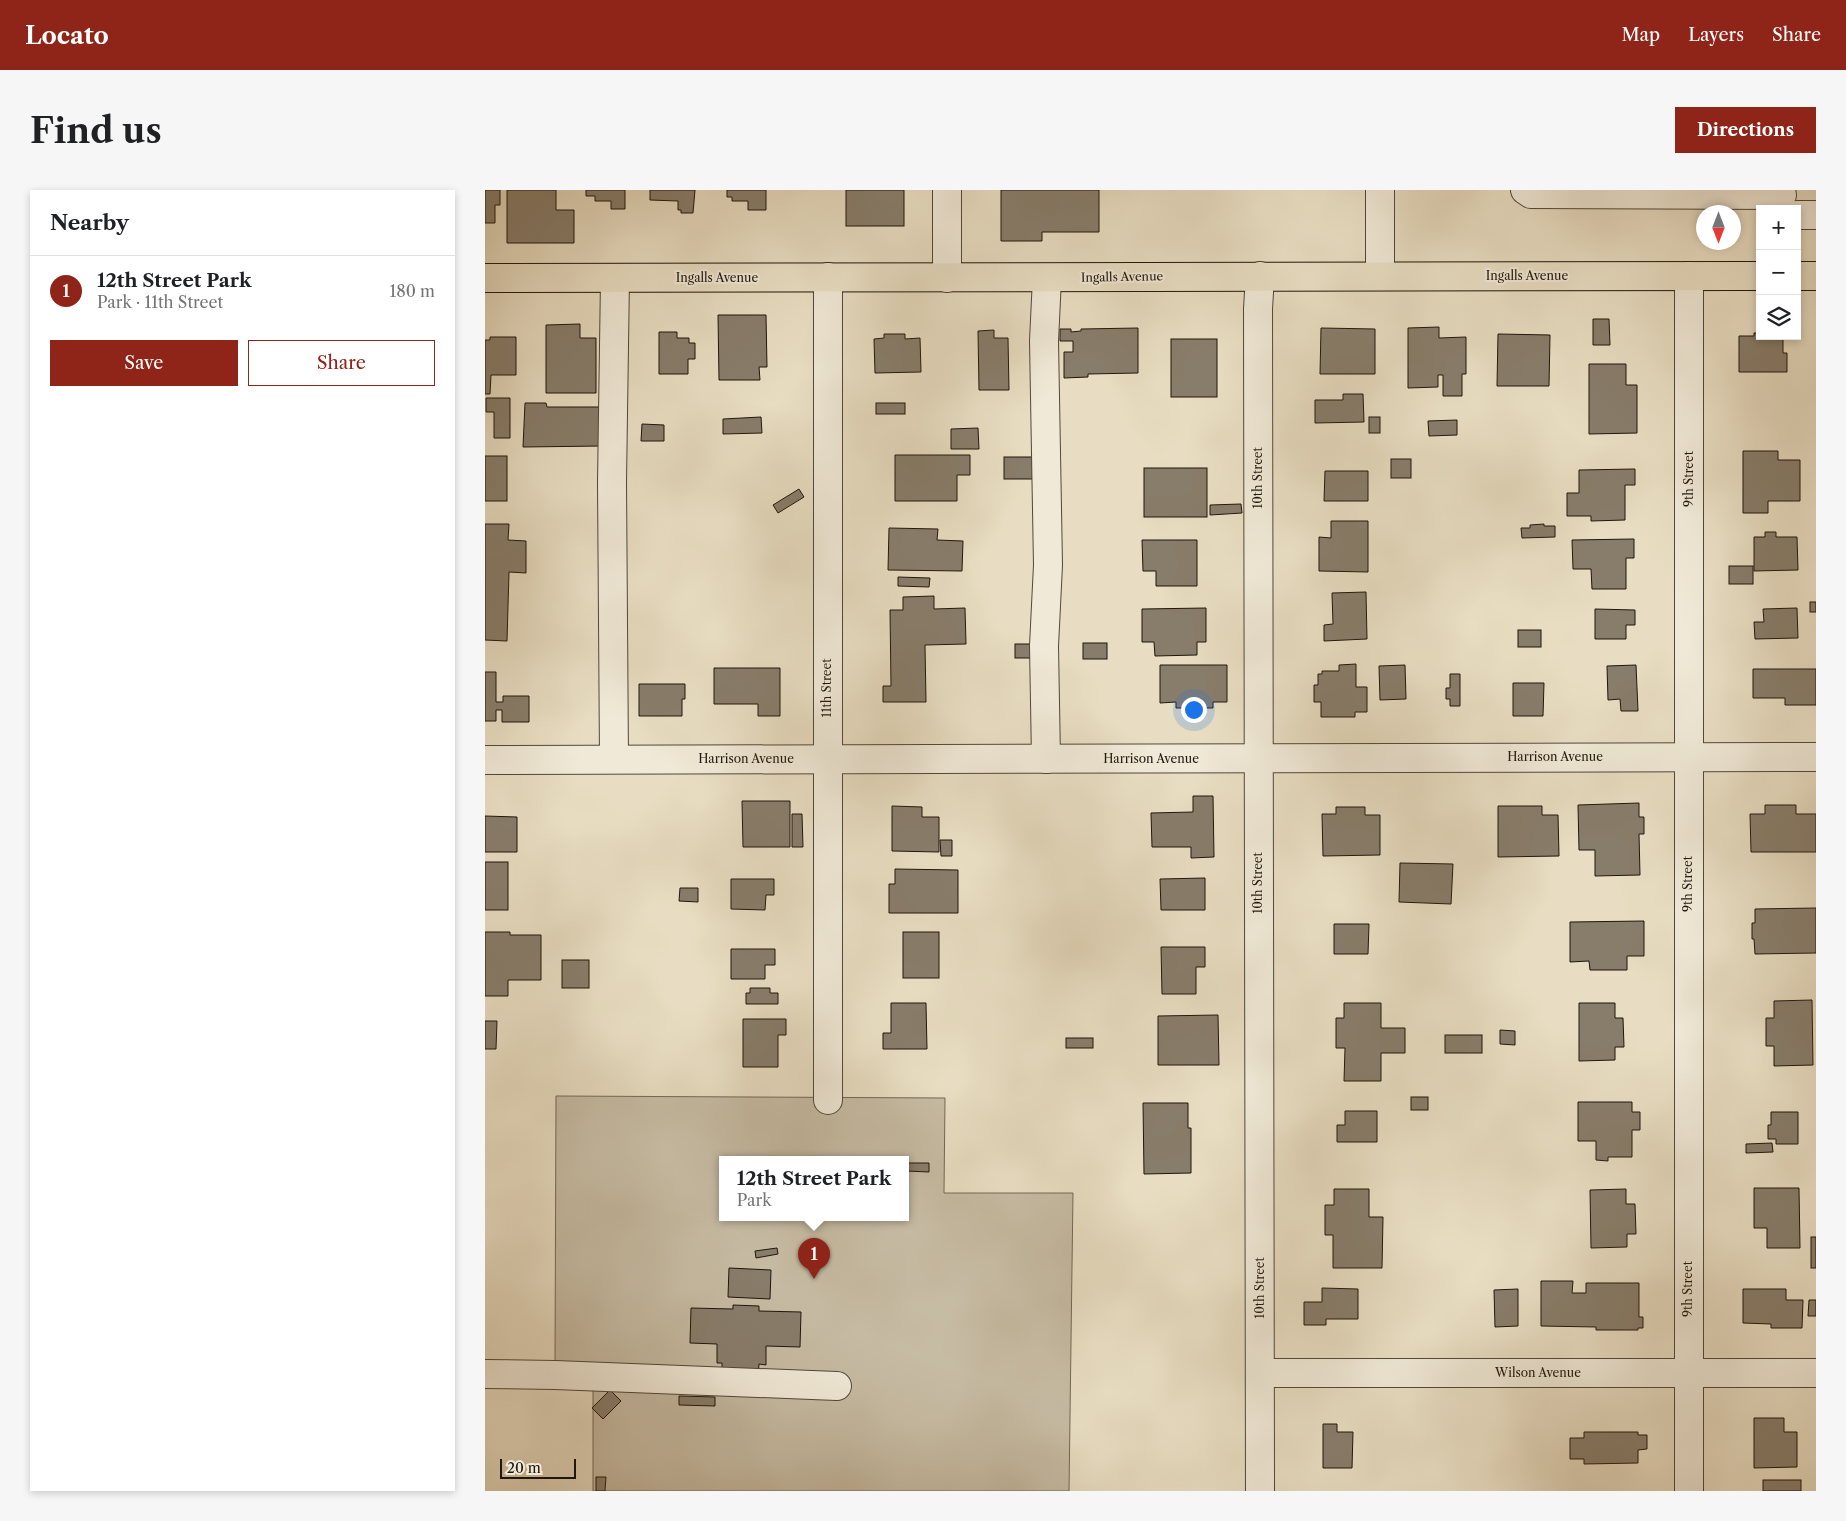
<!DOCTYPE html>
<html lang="en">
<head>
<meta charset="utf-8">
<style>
	:root { --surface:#fff; --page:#f6f6f6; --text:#202124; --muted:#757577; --line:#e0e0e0; --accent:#8f2418 }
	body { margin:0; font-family:"Libre Caslon Text",serif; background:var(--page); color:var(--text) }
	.controls { position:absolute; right:15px; top:15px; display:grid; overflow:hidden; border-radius:0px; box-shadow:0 2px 8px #0003 }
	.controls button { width:45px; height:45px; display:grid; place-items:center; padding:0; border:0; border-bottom:1px solid var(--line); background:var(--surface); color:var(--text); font:25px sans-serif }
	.compass { position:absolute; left:1211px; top:15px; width:45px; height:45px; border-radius:50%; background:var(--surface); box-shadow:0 2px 8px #0003; rotate:180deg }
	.scale { position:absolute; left:15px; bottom:12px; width:76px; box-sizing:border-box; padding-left:5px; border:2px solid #1f160c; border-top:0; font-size:14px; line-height:18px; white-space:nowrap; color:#1f160c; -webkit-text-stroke:4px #f0e9d7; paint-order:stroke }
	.you { position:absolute; left:708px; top:519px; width:18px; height:18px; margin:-12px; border:4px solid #fff; border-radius:50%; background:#1a73e8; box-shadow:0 0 0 8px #1a73e833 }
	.badge { display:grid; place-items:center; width:32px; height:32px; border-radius:50%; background:var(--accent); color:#fff; font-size:16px; font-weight:700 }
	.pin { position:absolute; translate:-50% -41px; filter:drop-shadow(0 1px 2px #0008) }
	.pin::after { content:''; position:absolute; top:26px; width:18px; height:15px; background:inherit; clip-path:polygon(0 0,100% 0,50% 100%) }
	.popup { position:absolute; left:234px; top:966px; width:190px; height:65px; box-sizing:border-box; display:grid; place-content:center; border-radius:0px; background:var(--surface); filter:drop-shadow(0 1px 4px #0005); font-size:16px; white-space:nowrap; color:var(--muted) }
	.popup b { font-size:19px; color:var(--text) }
	.popup::after { content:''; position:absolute; left:50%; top:100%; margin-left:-10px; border:10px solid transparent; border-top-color:var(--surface) }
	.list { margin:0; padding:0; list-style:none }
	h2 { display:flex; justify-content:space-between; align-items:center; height:65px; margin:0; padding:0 20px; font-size:21px }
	h2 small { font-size:16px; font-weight:400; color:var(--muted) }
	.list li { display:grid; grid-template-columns:32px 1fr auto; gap:15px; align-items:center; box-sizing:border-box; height:70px; padding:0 20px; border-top:1px solid var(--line) }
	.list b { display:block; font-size:19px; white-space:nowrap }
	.list p { margin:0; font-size:16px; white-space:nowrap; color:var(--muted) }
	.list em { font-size:16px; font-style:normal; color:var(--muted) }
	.actions { display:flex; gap:10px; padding:15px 20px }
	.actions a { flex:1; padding:11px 0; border:1px solid var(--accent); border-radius:0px; text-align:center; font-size:18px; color:var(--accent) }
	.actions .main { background:var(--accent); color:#fff }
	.icon { flex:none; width:28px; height:28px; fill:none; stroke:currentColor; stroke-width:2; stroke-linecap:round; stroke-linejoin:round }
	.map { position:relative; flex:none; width:1331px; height:1301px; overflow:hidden; border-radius:0px }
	header { display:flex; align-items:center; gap:30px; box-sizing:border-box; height:70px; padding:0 25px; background:var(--accent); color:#fff }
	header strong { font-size:24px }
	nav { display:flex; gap:28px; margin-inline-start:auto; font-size:18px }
	.intro { display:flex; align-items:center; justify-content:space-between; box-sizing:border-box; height:120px; padding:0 30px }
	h1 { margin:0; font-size:35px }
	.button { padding:12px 22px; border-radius:0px; background:var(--accent); color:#fff; font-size:18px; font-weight:700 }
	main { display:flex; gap:30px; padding:0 30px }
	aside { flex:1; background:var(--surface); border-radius:0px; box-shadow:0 2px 8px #0003 }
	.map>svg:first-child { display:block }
	.green { fill:#c6bba3; stroke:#726858; fill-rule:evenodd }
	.building { fill:#887d6b; stroke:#1f160c }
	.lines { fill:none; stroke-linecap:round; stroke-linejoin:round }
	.minor-casing { stroke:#51483a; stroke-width:30 }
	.major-casing { stroke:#1f160c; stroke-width:30 }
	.minor { stroke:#f0e9d7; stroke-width:28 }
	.major { stroke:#e8ddc2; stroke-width:28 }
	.labels { text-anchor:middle; stroke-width:4; stroke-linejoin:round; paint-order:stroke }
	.street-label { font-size:12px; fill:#1f160c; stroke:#f0e9d7 }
</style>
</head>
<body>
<header>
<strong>Locato</strong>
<nav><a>Map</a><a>Layers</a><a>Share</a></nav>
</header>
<div class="intro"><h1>Find us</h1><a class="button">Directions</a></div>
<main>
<aside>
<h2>Nearby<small></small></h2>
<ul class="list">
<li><span class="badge">1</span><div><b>12th Street Park</b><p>Park · 11th Street</p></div><em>180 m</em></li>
</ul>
<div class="actions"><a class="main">Save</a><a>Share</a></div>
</aside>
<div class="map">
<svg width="1331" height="1301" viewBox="0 0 1331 1301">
	<rect width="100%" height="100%" fill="#e8ddc2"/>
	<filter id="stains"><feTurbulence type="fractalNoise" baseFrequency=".004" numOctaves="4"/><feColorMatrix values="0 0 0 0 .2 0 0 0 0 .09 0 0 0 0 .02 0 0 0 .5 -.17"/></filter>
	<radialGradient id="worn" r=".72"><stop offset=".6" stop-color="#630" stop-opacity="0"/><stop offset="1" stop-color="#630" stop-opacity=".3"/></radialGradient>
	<!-- green -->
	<path class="green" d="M71,906L460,908L459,1003H588L584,1301H108V1175H70ZM238,970H420V1028H238Z"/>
	<!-- building -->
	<g class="building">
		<path d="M0,0H15V15H10V33H0Z"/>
		<path d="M22,0H71V20H89V53H22Z"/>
		<path d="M101,0H140V19H126V11H110V6H101Z"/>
		<path d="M165,0H210L208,23H196V20H193V11L165,10Z"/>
		<path d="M242,0H281V20H263V11H247V7H242Z"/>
		<rect x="361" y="0" width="58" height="36"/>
		<path d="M516,0H614V42H557V51H516Z"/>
		<path d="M233,125H281L282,177H274L275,190H234Z"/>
		<path d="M1108,129H1124L1125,155H1108Z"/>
		<path d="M95,134V148H111V203H61V135Z"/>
		<path d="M954,137V148L981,147V184H977V206H958V185H953V197L923,198V138Z"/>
		<path d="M653,138V183L603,184V187L579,188V162H588V151H575V139H586V142L596,141V139Z"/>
		<path d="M836,138L890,139V184H835Z"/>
		<path d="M509,140V148H523L524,200H494L493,141Z"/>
		<path d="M174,142H192V148H204V153H210V169H203V184H174Z"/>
		<path d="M1269,143H1275V146H1298V163H1302V182H1254V146H1269Z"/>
		<path d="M399,144H420V149L435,148L436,182L390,183L389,149L399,148Z"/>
		<path d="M1013,144L1065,145L1064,196H1012Z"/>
		<path d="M5,147H31V185H6L5,204H0V150H5Z"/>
		<rect x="686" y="149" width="46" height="58"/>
		<path d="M1104,174H1141V195H1152V243L1104,244Z"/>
		<path d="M858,204H878L879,232L830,233V210H858Z"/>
		<path d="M1,208H25V248H9V222H1Z"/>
		<path d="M40,213H61L62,217H117V256L38,257Z"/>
		<rect x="391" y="213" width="29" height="11"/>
		<path d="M276,227L277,243L238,244V229Z"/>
		<rect x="884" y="227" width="11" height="16"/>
		<path d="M972,230V245L944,246L943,231Z"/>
		<path d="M157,234L179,235V251H156Z"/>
		<path d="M493,238L494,259H466V239Z"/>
		<path d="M1258,261H1293V270H1315V311H1283V323H1258Z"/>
		<path d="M410,265H485V285H472V311H410Z"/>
		<rect x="0" y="266" width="22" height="45"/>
		<rect x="519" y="267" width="29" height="22"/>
		<rect x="906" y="269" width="20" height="19"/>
		<rect x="659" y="278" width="63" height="49"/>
		<path d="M1150,279V295H1140V330L1106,331V326H1082V303H1094V280Z"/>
		<path d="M840,281H883V311H839Z"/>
		<path d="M314,299L319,307L293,323L288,315Z"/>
		<path d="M756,314L757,323L725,325V315Z"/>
		<path d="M846,331H883V382L834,381V347L846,348Z"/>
		<path d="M0,334H24L23,350L41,351V383L24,382L22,451L0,450Z"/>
		<path d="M1059,334V336H1070V347L1037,348L1036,338H1045V335Z"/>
		<path d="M404,338L453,339L452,350L478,351L477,381L403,380Z"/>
		<path d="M1280,342H1291V347H1312L1313,380L1269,381V347H1280Z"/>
		<path d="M1149,349V368H1141V399H1107L1106,379H1088L1087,350Z"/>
		<path d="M657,350H712V396H671V381H658Z"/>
		<rect x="1244" y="376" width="24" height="18"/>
		<path d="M413,387L445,388L444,397L413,396Z"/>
		<path d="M881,402L882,449L839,451V435L848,434L847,403Z"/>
		<path d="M449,406V419L480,418L481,454L440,455L441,512H398V496H406L405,420H418V407Z"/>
		<rect x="1325" y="412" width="6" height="10"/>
		<path d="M721,418V452H712V465L670,466L669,452H657V419Z"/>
		<path d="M1312,418L1313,448L1270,449L1269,432H1279L1278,419Z"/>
		<path d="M1110,419L1150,420V435H1141V449H1110Z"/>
		<rect x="1033" y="440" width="23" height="17"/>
		<rect x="598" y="453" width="24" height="16"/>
		<rect x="530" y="454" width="20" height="14"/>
		<path d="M871,474V497H882V522H870V527H836V512H829V495H833V484H837V481H854V475Z"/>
		<path d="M675,475H742V512H728V518H691V512L675,513Z"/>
		<path d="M920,475L921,509L895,510L894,476Z"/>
		<path d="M1151,475L1153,521H1136L1135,509L1123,510L1122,476Z"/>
		<path d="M229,478H295V526H273V514H229Z"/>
		<path d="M1268,479H1331V515H1300V508H1268Z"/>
		<path d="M0,482H11V512H18V506H44V532H17V520H11V531H0Z"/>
		<path d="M965,484H975V516H965V509H961V498H965Z"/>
		<path d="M1028,493H1059L1058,526H1028Z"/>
		<path d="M154,494H200V509H197V526H154Z"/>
		<path d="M708,606H728L729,667L706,668V657H667L666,623L708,622Z"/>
		<path d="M257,611H305V657H258Z"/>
		<path d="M1154,613V627H1159V644H1154L1155,685L1110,686V660H1094L1093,615Z"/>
		<path d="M1280,615H1311V624H1331V662H1266L1265,624H1280Z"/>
		<path d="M407,616L437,617V627H454V662L407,661Z"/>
		<path d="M1013,616H1057V625H1073L1074,666L1013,667Z"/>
		<path d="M851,617H880V625H895V665L838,666L837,624H851Z"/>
		<path d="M307,624H317L318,657H307Z"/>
		<path d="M0,626L32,627V662H0Z"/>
		<path d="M455,650H467V666H456Z"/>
		<rect x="0" y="672" width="23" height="48"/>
		<path d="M915,673L968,674L966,714L914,712Z"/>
		<path d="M410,679L473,680V723H404V694H410Z"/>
		<path d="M720,688V720H676L675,689Z"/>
		<path d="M246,689H289V705H281L280,720L246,719Z"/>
		<path d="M195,698H213V712L194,711Z"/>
		<path d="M1331,718V763L1270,764L1269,749H1267V733H1270V719Z"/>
		<path d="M1159,731V766H1142V780H1105L1104,771L1085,772V732Z"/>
		<path d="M849,734H884L883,764H849Z"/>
		<path d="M0,742H25V745H56V790H23V806H0Z"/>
		<rect x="418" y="742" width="36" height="46"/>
		<path d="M676,757H720V777H711V804H677Z"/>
		<path d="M246,759H290V775H280V789H246Z"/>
		<rect x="77" y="770" width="27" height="28"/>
		<path d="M265,798H285V803H293V814H261V803H265Z"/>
		<path d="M1327,810L1328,875L1289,876V856H1281V828H1289V811Z"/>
		<path d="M406,813H441L442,859H398V843H406Z"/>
		<path d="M859,813H896V838H920V863H896V891H859L860,858H851V828H859Z"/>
		<path d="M1094,813H1130V828H1138L1139,857H1130V870L1094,871Z"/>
		<path d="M733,825L734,875H673V826Z"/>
		<path d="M258,829H301V845H293V877H258Z"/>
		<path d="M0,831H12L11,859H0Z"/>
		<path d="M1015,840L1030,841V855L1015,854Z"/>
		<rect x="960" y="845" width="37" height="18"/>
		<rect x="581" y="848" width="27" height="10"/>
		<rect x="926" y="907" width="17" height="13"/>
		<path d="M1093,912H1147V922H1155V940H1147V967H1123V971L1111,970V951H1093Z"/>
		<path d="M658,913H703V938H706V983L659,984Z"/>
		<path d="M860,921H892V952H852V935H860Z"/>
		<path d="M1286,922H1313V954H1291V949H1283V935H1286Z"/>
		<path d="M1287,953L1288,962L1261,963V954Z"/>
		<path d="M421,973H444V982L421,981Z"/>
		<path d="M1269,998H1314L1315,1058H1282V1038H1269Z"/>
		<path d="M849,999H884V1027H898L897,1078H848V1045H840V1015H849Z"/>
		<path d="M1141,999V1014H1150L1151,1044H1142V1057L1106,1058L1105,1000Z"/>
		<rect x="1326" y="1047" width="5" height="31"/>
		<path d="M292,1058L293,1064L271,1068L270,1061Z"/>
		<path d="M244,1078L286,1080L285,1109L243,1107Z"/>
		<path d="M1056,1091H1088L1087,1103H1101V1093H1154V1127H1158V1138H1153V1140H1111V1137L1056,1136Z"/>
		<path d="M837,1098L873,1099V1129H841V1135H819V1112H837Z"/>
		<path d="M1033,1099V1136L1010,1137L1009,1100Z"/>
		<path d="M1258,1099H1301V1110H1318L1317,1138H1286V1134L1258,1133Z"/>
		<path d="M1324,1110H1331V1126H1323Z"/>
		<path d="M248,1115L274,1116V1121L316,1122L315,1157L281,1156V1175L274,1174L273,1187L237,1186V1173H232V1154L205,1153L206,1118L248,1119Z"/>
		<path d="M125,1200L136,1211L118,1229L107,1218Z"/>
		<path d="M194,1206L230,1207V1216L194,1215Z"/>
		<path d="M1269,1228H1299V1242H1312V1277L1269,1278Z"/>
		<path d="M838,1234H852V1242H868L867,1278H838Z"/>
		<path d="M1099,1242H1153V1245H1162V1259L1153,1260V1273L1099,1274V1269H1085V1248H1099Z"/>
		<path d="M111,1287H121L120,1301H111Z"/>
		<rect x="1278" y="1290" width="38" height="11"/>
	</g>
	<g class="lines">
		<!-- minor casing -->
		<g class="minor-casing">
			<g id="minor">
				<path d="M1040,0L1046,4L1297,5"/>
				<path d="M1312,25H1331"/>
				<path d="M895,86V0"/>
				<path d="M462,88V0"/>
				<path d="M129,569L127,292L130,88"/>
				<path d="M561,569L559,456L563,375L559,151L562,88"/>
				<path d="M0,570L1331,567"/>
				<path d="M343,910V87"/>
				<path d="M775,1183H1331"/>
				<path d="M0,1184L70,1185L352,1196"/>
				<path d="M775,1301L773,119L775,86"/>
				<path d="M1204,1301V86"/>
			</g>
		</g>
		<!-- major casing -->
		<g class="major-casing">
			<g id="major">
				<path d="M1312,86H1331"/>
				<path d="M0,88L1275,86"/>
			</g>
		</g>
		<!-- minor -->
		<use href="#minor" class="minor"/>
		<!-- major -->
		<use href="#major" class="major"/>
	</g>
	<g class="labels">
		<!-- street labels -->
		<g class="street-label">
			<text x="1042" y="90">Ingalls Avenue</text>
			<text transform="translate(637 87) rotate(-1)" y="4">Ingalls Avenue</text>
			<text x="232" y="92">Ingalls Avenue</text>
			<text transform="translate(773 288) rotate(-90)" y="4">10th Street</text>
			<text transform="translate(1204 289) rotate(-90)" y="4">9th Street</text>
			<text transform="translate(342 498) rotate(-90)" y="4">11th Street</text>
			<text x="1070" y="571">Harrison Avenue</text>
			<text x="261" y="573">Harrison Avenue</text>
			<text x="666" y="573">Harrison Avenue</text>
			<text transform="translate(773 693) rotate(-90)" y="4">10th Street</text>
			<text transform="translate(1203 694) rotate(-90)" y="4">9th Street</text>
			<text transform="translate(775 1098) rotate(-90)" y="4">10th Street</text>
			<text transform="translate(1203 1099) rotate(-90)" y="4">9th Street</text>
			<text x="1053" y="1187">Wilson Avenue</text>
		</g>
	</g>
	<rect width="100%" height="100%" filter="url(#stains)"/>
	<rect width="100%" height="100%" fill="url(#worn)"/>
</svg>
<div class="controls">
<button>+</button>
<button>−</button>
<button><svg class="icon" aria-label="layers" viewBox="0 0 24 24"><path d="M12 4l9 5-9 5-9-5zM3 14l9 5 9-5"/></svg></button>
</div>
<svg class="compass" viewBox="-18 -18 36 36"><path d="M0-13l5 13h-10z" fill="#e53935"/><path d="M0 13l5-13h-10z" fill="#757577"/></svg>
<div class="scale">20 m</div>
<div class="you"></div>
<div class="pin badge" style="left:329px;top:1089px">1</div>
<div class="popup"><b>12th Street Park</b>Park</div>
</div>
</main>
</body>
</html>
